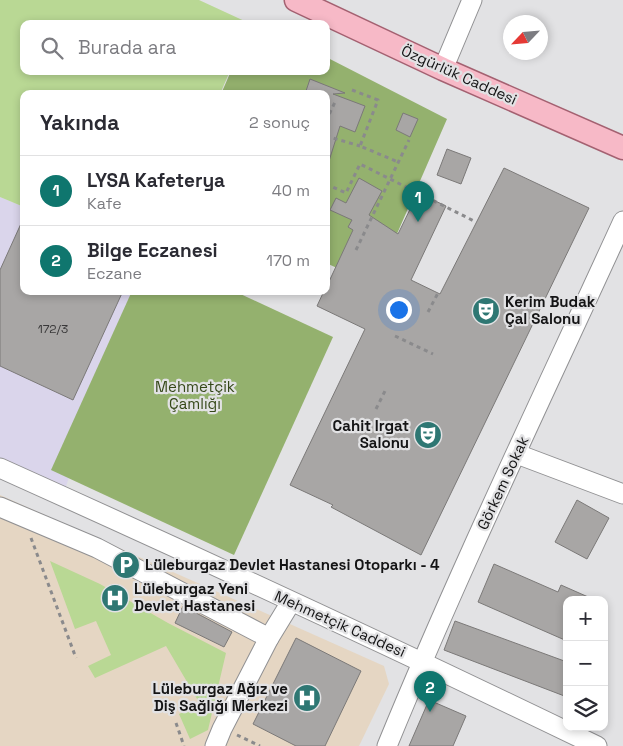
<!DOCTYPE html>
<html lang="tr">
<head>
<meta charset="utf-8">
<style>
	:root { --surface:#fff; --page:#f7f7f7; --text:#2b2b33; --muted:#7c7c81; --line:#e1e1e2; --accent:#0f766e }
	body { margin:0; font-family:"Space Grotesk",sans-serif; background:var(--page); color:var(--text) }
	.controls { position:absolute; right:15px; bottom:15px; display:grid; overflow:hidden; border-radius:10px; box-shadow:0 2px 8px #0003 }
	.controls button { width:45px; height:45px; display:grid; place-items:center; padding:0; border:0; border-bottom:1px solid var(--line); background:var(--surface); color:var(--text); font:25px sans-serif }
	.compass { position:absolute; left:503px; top:15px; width:45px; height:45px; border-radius:50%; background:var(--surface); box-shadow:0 2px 8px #0003; rotate:244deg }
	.you { position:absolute; left:398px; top:309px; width:18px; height:18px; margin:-12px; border:4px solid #fff; border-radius:50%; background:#1a73e8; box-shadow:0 0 0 8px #1a73e833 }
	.badge { display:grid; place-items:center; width:32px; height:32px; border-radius:50%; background:var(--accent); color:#fff; font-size:16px; font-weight:700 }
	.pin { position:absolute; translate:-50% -41px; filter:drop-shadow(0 1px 2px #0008) }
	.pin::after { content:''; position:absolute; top:26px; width:18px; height:15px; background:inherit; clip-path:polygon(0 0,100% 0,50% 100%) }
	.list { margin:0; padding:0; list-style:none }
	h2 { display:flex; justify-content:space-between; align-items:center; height:65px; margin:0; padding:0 20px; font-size:21px }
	h2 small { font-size:16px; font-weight:400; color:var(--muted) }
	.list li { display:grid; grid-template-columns:32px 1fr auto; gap:15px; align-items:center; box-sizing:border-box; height:70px; padding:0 20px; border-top:1px solid var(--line) }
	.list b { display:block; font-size:19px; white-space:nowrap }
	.list p { margin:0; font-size:16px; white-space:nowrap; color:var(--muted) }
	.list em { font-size:16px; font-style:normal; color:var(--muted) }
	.icon { flex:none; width:28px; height:28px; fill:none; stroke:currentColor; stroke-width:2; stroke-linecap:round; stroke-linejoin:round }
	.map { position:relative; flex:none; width:623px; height:746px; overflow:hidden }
	.search { position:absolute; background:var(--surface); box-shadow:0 2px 8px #0003; left:20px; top:20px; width:310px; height:55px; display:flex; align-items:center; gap:12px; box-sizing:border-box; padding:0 18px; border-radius:10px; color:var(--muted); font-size:19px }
	.panel { position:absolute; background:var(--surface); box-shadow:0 2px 8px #0003; left:20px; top:90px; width:310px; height:205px; border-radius:10px }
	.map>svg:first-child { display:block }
	.education { fill:#dad5eb }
	.medical { fill:#e5d6c3 }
	.green { fill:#b9d894 }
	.forest { fill:#94b16e }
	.building { fill:#a8a6a5; stroke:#7b7978 }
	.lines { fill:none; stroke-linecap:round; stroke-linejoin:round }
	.minor-casing { stroke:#919193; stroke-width:21 }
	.major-casing { stroke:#a46171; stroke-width:25 }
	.path { stroke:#8a8a8c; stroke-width:3; stroke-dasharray:4 4; stroke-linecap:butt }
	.minor { stroke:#fff; stroke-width:19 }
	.major { stroke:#f7b9c7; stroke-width:22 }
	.labels { text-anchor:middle; stroke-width:4.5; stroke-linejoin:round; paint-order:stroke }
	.number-label { font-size:12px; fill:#393839 }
	.street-label { font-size:15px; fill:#141415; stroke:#e2e2e4 }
	.poi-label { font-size:15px; font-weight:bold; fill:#141415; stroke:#e2e2e4; text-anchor:start }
	.park-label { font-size:15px; fill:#354818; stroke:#e2e2e4 }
</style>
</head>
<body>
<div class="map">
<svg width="623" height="746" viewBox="0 0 623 746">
	<rect width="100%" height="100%" fill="#e2e2e4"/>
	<!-- education -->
	<path class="education" d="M0,197L24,207V291H134L65,489L0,459Z"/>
	<!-- medical -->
	<path class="medical" d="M0,495L384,666L389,684L359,746H0Z"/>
	<!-- green -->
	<g class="green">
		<path d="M0,0H199L251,24H24V71H230L220,94H24V207L0,197Z"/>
		<path d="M50,561L100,584L168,623L226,653L208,730L190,739L179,714L200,704L166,646L95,678L88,666L111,655L96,621L75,629Z"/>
	</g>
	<!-- forest -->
	<g class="forest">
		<path d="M326,57L447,119L383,266L337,268L326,263V94H221L231,71H326Z"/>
		<path d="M132,291H234L333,337L234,555L51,470Z"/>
	</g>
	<!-- building -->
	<g class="building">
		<path d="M310,79L345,93L333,94L365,106L355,132L340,126L329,161H326V94H305Z"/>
		<path d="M403,113L418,119L410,137L396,130Z"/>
		<path d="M447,149L471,158L461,184L437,175Z"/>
		<path d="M504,168L589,208L421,555L331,507L333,505L290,485L365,329L317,306L324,291H326V288L353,230L348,227L352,220L330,210L336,198L346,203L359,178L382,191L369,215L398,234L418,193L446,206L411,280L440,294Z"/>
		<path d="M24,217V291H123L73,400L0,366V270Z"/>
		<path d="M577,500L609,518L587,559L555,542Z"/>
		<path d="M494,564L558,592L561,585L595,600H567V641L478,602Z"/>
		<path d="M183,606L232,632L224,647L175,623Z"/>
		<path d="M455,621L567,662V697L444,650Z"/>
		<path d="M296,638L361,671L325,746H296L253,724Z"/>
		<path d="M429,700L466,716L453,746H409Z"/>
	</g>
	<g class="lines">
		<!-- minor casing -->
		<g class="minor-casing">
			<g id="minor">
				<path d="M443,69L472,0"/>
				<path d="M517,454L623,494"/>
				<path d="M0,468C200,558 399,650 597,746"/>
				<path d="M0,507L97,548L269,638L222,729L215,746"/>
				<path d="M269,638L291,602"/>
				<path d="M387,746C460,568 543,396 623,221"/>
			</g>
		</g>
		<!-- major casing -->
		<g class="major-casing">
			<path id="major" d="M296,0L443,69L623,148"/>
		</g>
		<!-- path -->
		<g class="path">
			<path d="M352,90L378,100L360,146L398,162"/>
			<path d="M326,121L336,100"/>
			<path d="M326,136L360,146"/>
			<path d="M326,184L346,193L360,164L476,222"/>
			<path d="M356,250L409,140"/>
			<path d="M428,312L438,293"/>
			<path d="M395,336L433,354"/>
			<path d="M376,409L386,389"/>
			<path d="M31,538L76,658"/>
			<path d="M176,723L184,746"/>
			<path d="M237,735L260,746"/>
		</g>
		<!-- minor -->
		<use href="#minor" class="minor"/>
		<!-- major -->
		<use href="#major" class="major"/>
	</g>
	<!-- icons -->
	<defs>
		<g id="theatre-disc" transform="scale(1.4375)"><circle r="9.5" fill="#2e7773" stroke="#e2e2e4"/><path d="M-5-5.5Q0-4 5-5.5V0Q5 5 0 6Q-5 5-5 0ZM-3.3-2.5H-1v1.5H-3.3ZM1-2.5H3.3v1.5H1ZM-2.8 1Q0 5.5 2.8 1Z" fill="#fff"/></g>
		<g id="parking-disc" transform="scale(1.4375)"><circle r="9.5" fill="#2e7773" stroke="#e2e2e4"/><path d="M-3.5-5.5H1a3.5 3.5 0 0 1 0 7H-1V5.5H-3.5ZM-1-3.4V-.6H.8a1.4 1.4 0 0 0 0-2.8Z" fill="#fff"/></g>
		<g id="hospital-disc" transform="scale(1.4375)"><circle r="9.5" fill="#2e7773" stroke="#e2e2e4"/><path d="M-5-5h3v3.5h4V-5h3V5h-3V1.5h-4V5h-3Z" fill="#fff"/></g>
	</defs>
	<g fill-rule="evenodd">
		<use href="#theatre-disc" x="486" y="311"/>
		<use href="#theatre-disc" x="428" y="435"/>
		<use href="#parking-disc" x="126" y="565"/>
		<use href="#hospital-disc" x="115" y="598"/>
		<use href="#hospital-disc" x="307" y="698"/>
	</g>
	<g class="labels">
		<!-- number labels -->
		<g class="number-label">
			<text x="53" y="333">172/3</text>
		</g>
		<!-- street labels -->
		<g class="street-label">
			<text transform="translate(459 75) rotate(24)" y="5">Özgürlük Caddesi</text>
			<text transform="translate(503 483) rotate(-65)" y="5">Görkem Sokak</text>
			<text transform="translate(340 624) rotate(24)" y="5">Mehmetçik Caddesi</text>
		</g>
		<!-- poi labels -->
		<g class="poi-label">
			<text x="505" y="307">Kerim Budak<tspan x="505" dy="17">Çal Salonu</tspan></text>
			<text x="409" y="431" text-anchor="end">Cahit Irgat<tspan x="409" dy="17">Salonu</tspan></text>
			<text x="145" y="570">Lüleburgaz Devlet Hastanesi Otoparkı - 4</text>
			<text x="134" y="594">Lüleburgaz Yeni<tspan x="134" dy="17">Devlet Hastanesi</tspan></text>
			<text x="288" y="694" text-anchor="end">Lüleburgaz Ağız ve<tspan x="288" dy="17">Diş Sağlığı Merkezi</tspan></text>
		</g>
		<!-- park labels -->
		<g class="park-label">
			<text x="195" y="392">Mehmetçik<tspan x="195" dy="17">Çamlığı</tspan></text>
		</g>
	</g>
</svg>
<div class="controls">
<button>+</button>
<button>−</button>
<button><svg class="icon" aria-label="layers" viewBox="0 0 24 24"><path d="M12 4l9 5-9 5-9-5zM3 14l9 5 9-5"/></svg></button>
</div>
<svg class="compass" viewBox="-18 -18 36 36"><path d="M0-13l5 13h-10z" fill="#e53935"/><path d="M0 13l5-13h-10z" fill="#7c7c81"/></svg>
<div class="you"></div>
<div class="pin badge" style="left:418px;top:222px">1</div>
<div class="pin badge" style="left:430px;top:712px">2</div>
<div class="search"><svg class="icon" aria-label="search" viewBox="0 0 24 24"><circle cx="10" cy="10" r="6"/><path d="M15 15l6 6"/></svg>Burada ara</div>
<section class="panel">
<h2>Yakında<small>2 sonuç</small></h2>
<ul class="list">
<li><span class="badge">1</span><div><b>LYSA Kafeterya</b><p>Kafe</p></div><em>40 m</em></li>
<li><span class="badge">2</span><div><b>Bilge Eczanesi</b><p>Eczane</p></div><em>170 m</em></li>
</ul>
</section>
</div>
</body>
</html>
